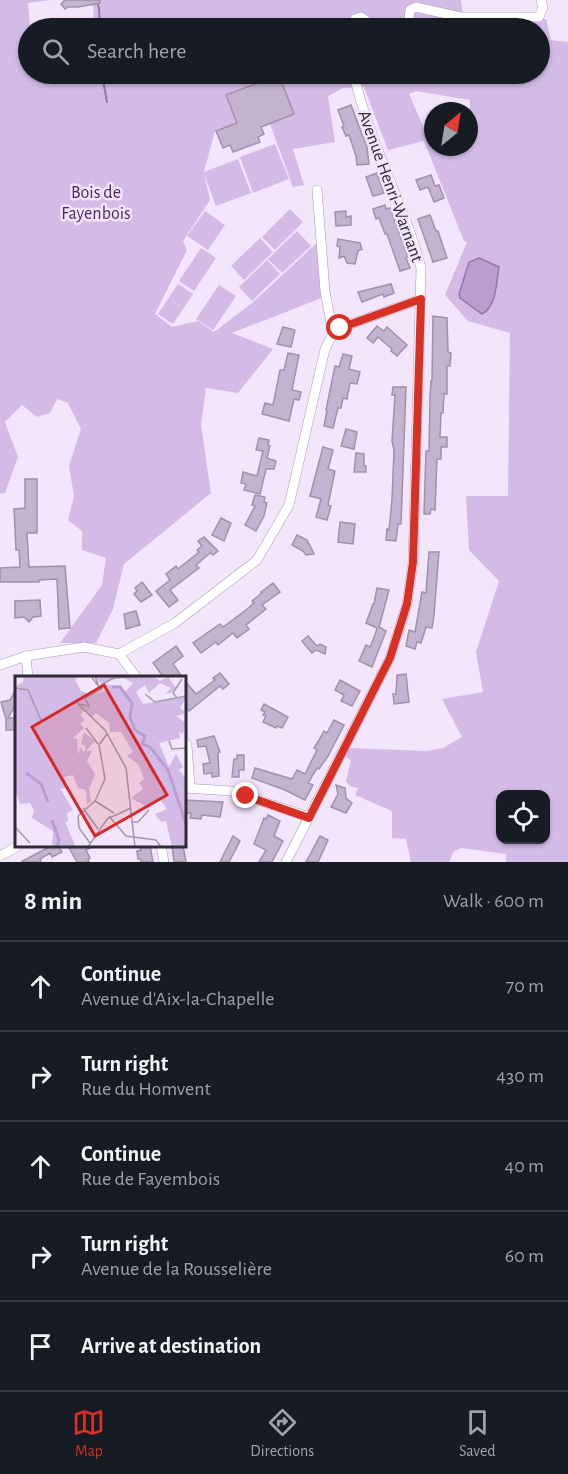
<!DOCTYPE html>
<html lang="en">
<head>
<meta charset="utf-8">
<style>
	:root { --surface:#171b24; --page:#20242c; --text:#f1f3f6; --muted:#9ea1a6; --line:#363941; --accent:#d93025 }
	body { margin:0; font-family:"Alegreya Sans",sans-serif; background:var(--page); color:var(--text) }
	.controls { position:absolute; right:18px; bottom:18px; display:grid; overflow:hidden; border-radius:12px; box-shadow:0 2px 4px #0004 }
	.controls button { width:54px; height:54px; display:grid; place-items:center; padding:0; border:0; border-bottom:2px solid var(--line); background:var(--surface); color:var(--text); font:30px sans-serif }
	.compass { position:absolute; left:424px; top:102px; width:54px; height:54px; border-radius:50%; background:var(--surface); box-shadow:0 2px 4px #0004; rotate:30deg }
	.stop { position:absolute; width:18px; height:18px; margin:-14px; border:4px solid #d93025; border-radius:50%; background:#fff }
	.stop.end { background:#d93025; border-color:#fff; box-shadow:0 2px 6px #0008 }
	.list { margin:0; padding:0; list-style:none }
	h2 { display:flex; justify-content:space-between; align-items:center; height:78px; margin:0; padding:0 24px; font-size:26px }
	h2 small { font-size:20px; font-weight:400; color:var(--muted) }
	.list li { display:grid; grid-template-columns:39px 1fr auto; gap:18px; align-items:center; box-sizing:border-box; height:90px; padding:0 24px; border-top:2px solid var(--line) }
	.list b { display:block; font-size:22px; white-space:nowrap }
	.list p { margin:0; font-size:20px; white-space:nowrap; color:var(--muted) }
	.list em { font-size:20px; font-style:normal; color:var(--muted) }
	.icon { flex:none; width:33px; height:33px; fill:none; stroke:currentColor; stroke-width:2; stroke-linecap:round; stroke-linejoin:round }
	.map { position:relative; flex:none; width:568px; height:862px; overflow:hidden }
	.search { position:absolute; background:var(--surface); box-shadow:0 2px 4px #0004; left:18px; right:18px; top:18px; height:66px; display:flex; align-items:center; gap:15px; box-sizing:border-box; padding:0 21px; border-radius:33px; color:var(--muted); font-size:22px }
	.sheet { height:528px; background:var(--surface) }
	nav { display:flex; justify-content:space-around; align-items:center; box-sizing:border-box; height:84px; border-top:2px solid var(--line); background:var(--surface); font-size:16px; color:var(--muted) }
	nav a { display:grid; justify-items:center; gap:3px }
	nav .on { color:var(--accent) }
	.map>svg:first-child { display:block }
	.green { fill:#d3bae7; fill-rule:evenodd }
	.water { fill:#bb9dd2; stroke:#917aa3; stroke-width:1.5 }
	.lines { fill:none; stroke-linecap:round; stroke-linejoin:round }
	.stream { stroke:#917aa3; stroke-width:2 }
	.building { fill:#c3b3cf; stroke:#a091ac; stroke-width:1.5 }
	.minor-casing { stroke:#aa9ab6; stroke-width:10 }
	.minor { stroke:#fff; stroke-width:9 }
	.route { stroke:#d93025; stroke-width:8 }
	.labels { text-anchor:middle; stroke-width:5; stroke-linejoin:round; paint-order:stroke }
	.street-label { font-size:18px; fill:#302a35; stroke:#f2e5fc }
	.park-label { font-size:18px; fill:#4e2766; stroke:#f2e5fc }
	.inset-river { fill:none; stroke:#bb9dd2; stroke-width:3 }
	.inset-road { fill:none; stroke:#a49aac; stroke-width:1.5 }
	.view { fill:#d62828; fill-opacity:0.15; stroke:#d62828; stroke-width:3 }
	.inset-edge { fill:none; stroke:#302a35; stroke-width:3 }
</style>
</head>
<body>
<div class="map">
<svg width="568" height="862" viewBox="0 0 568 862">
	<rect width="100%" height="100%" fill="#f2e5fc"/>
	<!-- green -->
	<g class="green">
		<path d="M0,0H51L28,3L30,28L28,74H540V28H78L79,26L94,22L93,0H461L463,17L546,19L551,40L568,42V862H506V854L461,848L454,851L449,862H411L406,839L392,838V811L355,795L358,788L352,787L346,782L351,760L344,756L348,748L427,751L443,748L462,737L442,699L483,692L476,652L499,581L469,550L466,496H508L510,333L468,321L445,295L467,242L464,241L424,141L388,150L364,87L343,88L328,96L335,142L293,149L304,185L293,187L270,124L294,114L279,75L226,95L237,123L215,131L204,172L238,159L251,193L216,206L204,174L210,200L183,241L187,250L155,314L172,327L198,321L214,332L252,303L320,240L324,297L232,333L273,349L238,393L206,388L201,425L211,493L124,564L113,609L96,643H60L102,585L106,558L82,550V531L68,520L74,496L69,466L81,429L68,403L57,399L50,413L37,417L22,405L5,422L18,457L5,493L0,494ZM416,91L470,100L469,147H433V133L427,135L409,94ZM500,794H546V840H500Z"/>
		<path d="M275,144L289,179L253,193L240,157Z"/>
		<path d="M290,209L303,222L275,250L262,237Z"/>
		<path d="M205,211L225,225L208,250L187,236Z"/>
		<path d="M297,231L311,246L282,273L268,259Z"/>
		<path d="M260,238L273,252L244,280L231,266Z"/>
		<path d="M201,248L216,258L194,291L179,281Z"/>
		<path d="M267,260L280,274L252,301L239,287Z"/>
		<path d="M178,284L193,294L173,324L158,314Z"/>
		<path d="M219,285L236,296L213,330L196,319Z"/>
	</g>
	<!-- water -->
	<path class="water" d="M479,258L499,267C496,283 497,306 482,314L460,298L459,294L469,262Z"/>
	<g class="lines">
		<!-- stream -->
		<g class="stream">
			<path d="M96,0L99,8L100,28"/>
			<path d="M102,74L107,102"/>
		</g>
	</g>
	<!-- building -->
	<g class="building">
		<path d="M65,0H100V3L78,7H68L65,9L61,4Z"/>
		<path d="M279,75L294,114L261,127L264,134L258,137L260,142L233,152L230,145L223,148L216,131L237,123L226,95Z"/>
		<path d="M351,105L367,147L369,164L357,165L356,156L349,135L346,136L342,127L344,126L338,110Z"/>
		<path d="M377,173L384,193L373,196L366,177Z"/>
		<path d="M431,175L435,186L439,185L444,198L434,202L428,187L420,190L416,180Z"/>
		<path d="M385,205L386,209L390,208L408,257L406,258L410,268L400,271L387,234H385L379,218L376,219L373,209Z"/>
		<path d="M346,211V217L351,216V225L336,226L335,212Z"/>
		<path d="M430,215L436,231H438L447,258L433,262L418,219Z"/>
		<path d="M338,239L360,243L362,249L358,251L355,264L347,263L344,256L339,258L340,247L337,246Z"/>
		<path d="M391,284L394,293L384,297L383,294L362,302L358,292Z"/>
		<path d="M433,316L447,318L448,352L451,353L450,366H447V394H444L443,413H441L440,437H447V447H441V459H437L435,510L431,509L430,514H424L426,451H429L430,397L431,381H432Z"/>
		<path d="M377,326L384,331L387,327L407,345L397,356L391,351L392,349L378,337L373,343L367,338Z"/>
		<path d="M283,327L295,330L291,347L277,344Z"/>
		<path d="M288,353L299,355L292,390L301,392L299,400L294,399L289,421L262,414L265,403L273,405L280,370H284Z"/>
		<path d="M343,354L352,356L349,369L360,372L357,384L350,383L347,399L343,398L341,408H338L333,428L324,426L327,411L326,410L335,366L339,367Z"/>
		<path d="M393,387H406L401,524H398L396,541L386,540L387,529L389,530L392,499L394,450L392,441L395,395H392Z"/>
		<path d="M346,429L357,432L354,449L341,446Z"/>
		<path d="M259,438L269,440L268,445L270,446L267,458L276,461L274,469H266L260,494L244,490L246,484L241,483L243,472L257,476L263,451L256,450Z"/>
		<path d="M323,447L333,450L328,469L335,471L328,505L331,506L327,520L316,517L321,499L310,496Z"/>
		<path d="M356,453L364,454V466H366V472H354Z"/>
		<path d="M25,479H37V533H27L29,567L65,566L70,628L59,629L57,579L39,580V582H0V568L20,567L19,550H16L14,509L25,508Z"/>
		<path d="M255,495L265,497L264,502L267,503L264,516L256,531L245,525L255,506L252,505Z"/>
		<path d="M221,518L231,523L224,541L212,535Z"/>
		<path d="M340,522L355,524L353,544L338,542Z"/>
		<path d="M297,535L307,540L314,554L306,555L303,551L292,545Z"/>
		<path d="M204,537L218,551L213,555L210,553L196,565L199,568L170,590L178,600L169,607L156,591L170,580L166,574L176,566L178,569L199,552L197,550L202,546L198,541Z"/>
		<path d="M429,552H439L434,615L432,628L426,627L421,643L417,642L415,649L406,646L409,630L415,632L422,592L426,593Z"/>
		<path d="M142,582L152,595L141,602L134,594L137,591L135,588Z"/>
		<path d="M273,583L280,592L262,605L266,609L246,625L249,629L237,638L233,633L218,645L216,642L201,653L193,643L220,624L223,627L246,610L254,603L252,601L262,593L261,592Z"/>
		<path d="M377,588L389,590L379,627L386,631L372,667L359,661L366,645L370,647L375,635L377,628L366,623L373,604H374Z"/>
		<path d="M40,600L41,616L33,617L29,622L24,617L15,618V601Z"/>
		<path d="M136,611L140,625L126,629L124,614Z"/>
		<path d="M308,636L317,646L320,644L326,647L325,654L316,650L312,653L302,641Z"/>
		<path d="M176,646L183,656L173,664L183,678H164L153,663Z"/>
		<path d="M220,673L229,684L223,689L220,686L189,711L184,704V680L196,694L215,680L213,678Z"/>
		<path d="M406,674L409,702L394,704L393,694H396L397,675Z"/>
		<path d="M340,680L360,691L352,706L341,701L344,695L335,690Z"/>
		<path d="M16,689V704L8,718H16V730H6V719L1,702L10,700Z"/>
		<path d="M264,704L288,717L282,728L277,726L276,728L263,722L266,716L263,715L265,712L261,710Z"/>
		<path d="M334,720L344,725L328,756L319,769L317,768L308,783L313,785L305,800L285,790L252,778L255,768L292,779L297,770L305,774L317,750L314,748L319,740L324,731L327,733Z"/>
		<path d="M214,736L220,752L218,753L219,776L212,777V773L204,774L203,764L210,763L206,746L198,747L197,740Z"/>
		<path d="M237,755H244V770H239V777H232L234,759H237Z"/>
		<path d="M336,785L345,788L346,798L352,803L346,813L331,807L338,794Z"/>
		<path d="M184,800L223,802L220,817L202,815L201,819L190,818L191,813L184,814Z"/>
		<path d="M268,815L280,821L274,836L283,841L272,862H259L266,850L254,844L264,818L266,819Z"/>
		<path d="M233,836L240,841L229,862H220Z"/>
		<path d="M320,836L328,840L318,862H306Z"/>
		<path d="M51,846H58L62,852L52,857L50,853L40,859L41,862H21Z"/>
		<path d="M68,846H94L86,850L90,858L88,859L89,862H77Z"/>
		<path d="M140,846H150L153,862H141V859H138L137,851L141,850Z"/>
		<path d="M172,846H183L186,862L174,861Z"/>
	</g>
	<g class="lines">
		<!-- minor casing -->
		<g class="minor-casing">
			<g id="minor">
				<path d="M352,28L355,19L361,17L368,22L370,28"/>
				<path d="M408,28L410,10L416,7L460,17H539L543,7L541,0"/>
				<path d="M403,74H409"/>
				<path d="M317,190L325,291L333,334"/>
				<path d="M119,654L175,623L257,560L289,505L325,349L333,334L340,328L421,299"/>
				<path d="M119,654L137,678"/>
				<path d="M26,656L28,678"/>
				<path d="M0,665L26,656L84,647L119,654"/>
				<path d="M184,741L187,745L190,787"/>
				<path d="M184,788L231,791L309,817"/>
				<path d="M161,846L164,862"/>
				<path d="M0,856L18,846"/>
				<path d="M286,862L390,658L407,604L413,562L421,268C404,202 368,141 354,74"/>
			</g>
		</g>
		<!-- minor -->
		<use href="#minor" class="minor"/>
	</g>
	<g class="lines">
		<!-- route -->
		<path class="route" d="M246,796L309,818L390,658L407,604L413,562L421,299L340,328"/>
	</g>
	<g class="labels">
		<!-- street labels -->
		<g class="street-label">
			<text transform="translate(391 186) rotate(70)" y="6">Avenue Henri-Warnant</text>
		</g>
		<!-- park labels -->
		<g class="park-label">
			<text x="96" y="198">Bois de<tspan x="96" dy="21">Fayenbois</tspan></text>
		</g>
	</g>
	<!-- overview -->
	<g transform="translate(15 676)">
		<rect width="171" height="171" fill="#f2e5fc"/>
		<path d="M9,0H64L60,4L66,15L77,19L93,14L89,8L107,10L110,16L118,7L106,1L86,8L80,0H138L145,5L153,1L161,12L158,16L151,18L156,12L145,7L134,17L130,9L121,16L128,28L171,21L165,32L171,37L161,40L171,47L168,58L164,56L165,62L144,67L154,91L161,78L168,91L164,94L171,103V171H157L151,145L146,146L140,138L152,133L144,122L134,132L116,122L128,113L124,107L129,103L123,88L112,80L118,76L106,56H95L94,47L81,37L77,41L69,35L65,39L70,44L65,48L69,52L58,62L62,63L63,79L65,71L69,76L71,71L66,68L69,56L80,65L71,75H77L72,85L80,98L74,113L76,126L72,128L71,114L63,112L58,99L49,101L53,113L45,112L58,134L52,137L53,145L50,146L61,171H37L38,155L17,142L19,134L15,127L5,128L0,113V10L8,6Z" fill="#d3bae7"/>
		<path class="inset-river" d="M97,11H105L117,27L115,41L120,54L130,60L127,68L135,71L153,94L171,148M11,97L26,108L33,126M37,144L44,164L42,171"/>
		<path class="inset-road" d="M76,0L84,11L80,0M167,3L158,17L162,22L171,20M85,10L87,13L70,22L74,30L63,28L90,54L111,92L120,171M85,10L98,2L131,0M0,12L13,14L26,44M130,18L140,26L161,22M71,52L83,68M154,65L157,73L171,72M80,125L90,103L84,69L92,58M80,125L99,137M68,132L83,153M94,140L111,160L141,164L146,171M117,146H123L134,134M0,151L15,167M75,167L64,152L63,140L80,125M73,171L92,143L116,132"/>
		<path class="view" d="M89,9L152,119L80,160L17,51Z"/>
		<rect width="171" height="171" class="inset-edge"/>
	</g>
</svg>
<div class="controls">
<button><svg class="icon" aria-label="locate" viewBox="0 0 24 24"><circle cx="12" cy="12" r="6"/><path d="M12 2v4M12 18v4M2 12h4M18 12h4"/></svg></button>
</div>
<svg class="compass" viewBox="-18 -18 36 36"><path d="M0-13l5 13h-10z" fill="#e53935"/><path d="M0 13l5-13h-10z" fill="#9ea1a6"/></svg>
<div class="stop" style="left:340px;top:328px"></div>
<div class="stop end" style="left:246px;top:796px"></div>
<div class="search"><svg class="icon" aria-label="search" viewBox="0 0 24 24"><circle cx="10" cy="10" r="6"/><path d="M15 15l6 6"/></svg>Search here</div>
</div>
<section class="sheet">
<h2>8 min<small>Walk · 600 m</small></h2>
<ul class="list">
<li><svg class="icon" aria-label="ahead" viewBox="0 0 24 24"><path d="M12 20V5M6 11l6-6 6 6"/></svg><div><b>Continue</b><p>Avenue d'Aix-la-Chapelle</p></div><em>70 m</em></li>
<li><svg class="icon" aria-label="right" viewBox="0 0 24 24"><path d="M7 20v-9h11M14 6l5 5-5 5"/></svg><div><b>Turn right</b><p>Rue du Homvent</p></div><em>430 m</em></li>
<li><svg class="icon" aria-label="ahead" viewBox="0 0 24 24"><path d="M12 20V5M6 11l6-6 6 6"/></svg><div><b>Continue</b><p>Rue de Fayembois</p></div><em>40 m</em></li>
<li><svg class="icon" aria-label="right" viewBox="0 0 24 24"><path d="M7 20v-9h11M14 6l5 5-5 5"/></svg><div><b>Turn right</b><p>Avenue de la Rousselière</p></div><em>60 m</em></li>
<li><svg class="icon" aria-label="arrive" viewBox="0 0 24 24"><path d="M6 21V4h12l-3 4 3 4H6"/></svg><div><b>Arrive at destination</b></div></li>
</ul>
</section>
<nav>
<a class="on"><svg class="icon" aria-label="map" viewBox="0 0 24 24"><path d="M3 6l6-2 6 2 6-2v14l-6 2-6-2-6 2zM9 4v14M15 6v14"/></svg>Map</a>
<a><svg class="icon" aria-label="directions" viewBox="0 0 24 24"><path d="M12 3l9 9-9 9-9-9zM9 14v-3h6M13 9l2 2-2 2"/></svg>Directions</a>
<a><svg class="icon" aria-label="saved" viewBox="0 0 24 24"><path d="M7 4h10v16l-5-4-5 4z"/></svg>Saved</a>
</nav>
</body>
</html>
